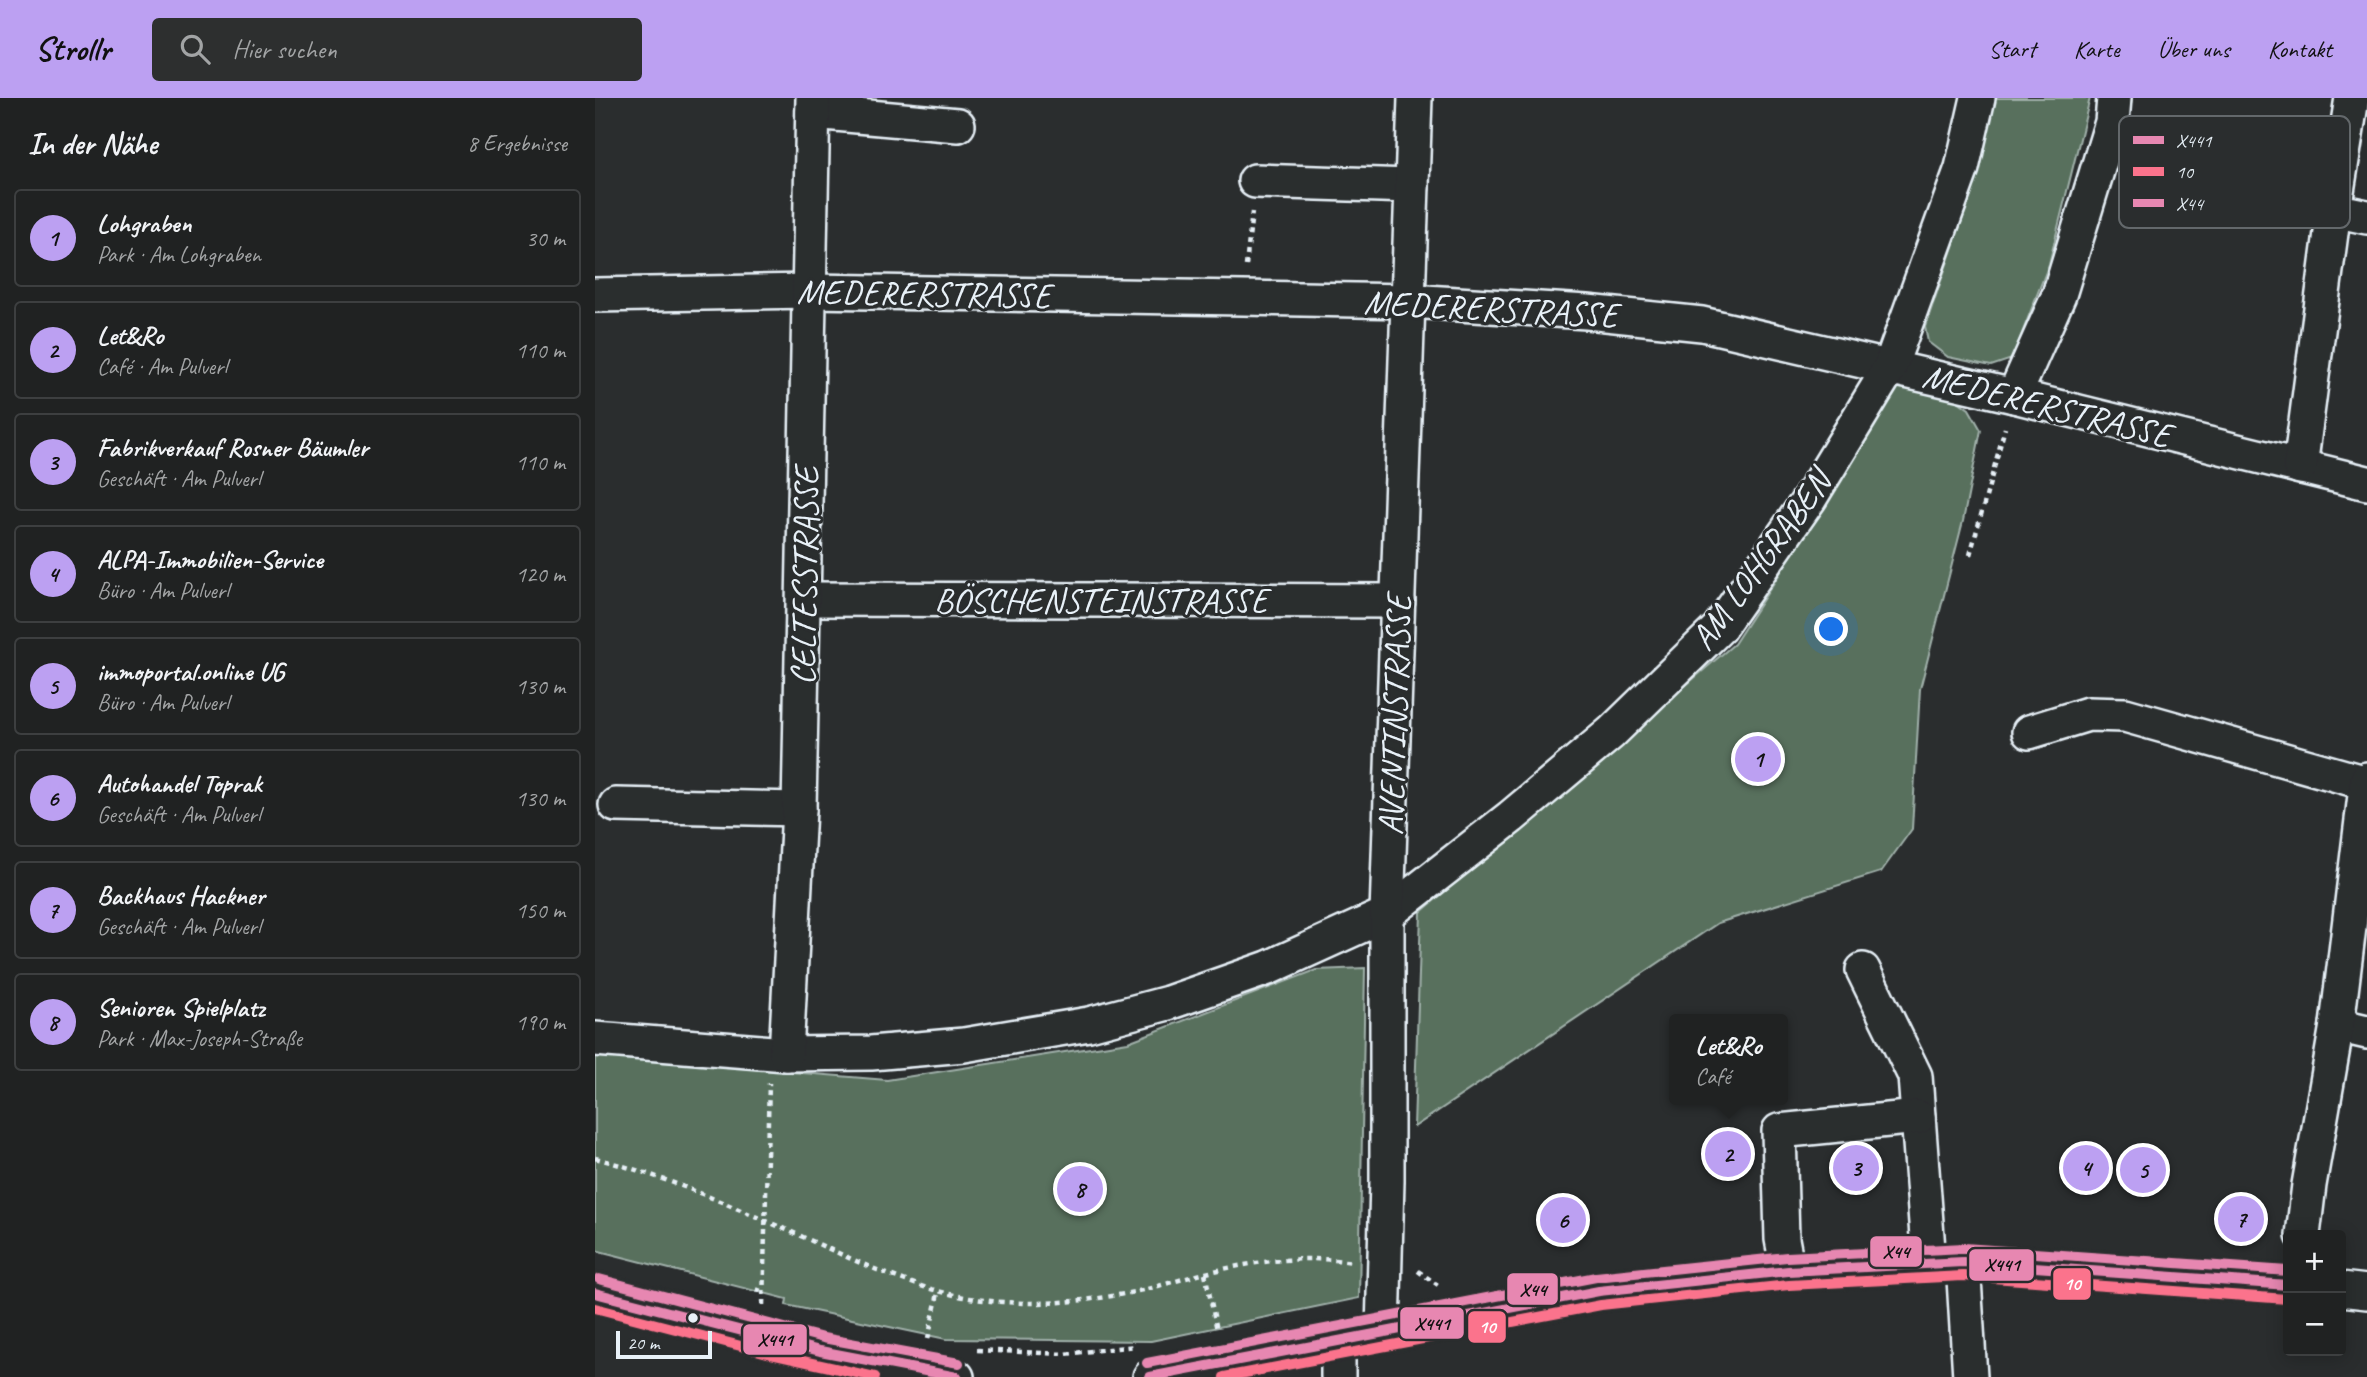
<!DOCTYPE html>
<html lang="de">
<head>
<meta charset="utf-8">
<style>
	:root { --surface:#202222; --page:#2d2f2f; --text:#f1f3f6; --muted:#a2a4a5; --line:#3d3f40; --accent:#bca0f2 }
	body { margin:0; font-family:Caveat,sans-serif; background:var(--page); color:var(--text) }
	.controls { position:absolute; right:21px; bottom:21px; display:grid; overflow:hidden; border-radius:7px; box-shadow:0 4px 18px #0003 }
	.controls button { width:63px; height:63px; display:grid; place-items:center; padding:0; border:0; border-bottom:2px solid var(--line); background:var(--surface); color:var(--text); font:35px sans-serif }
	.scale { position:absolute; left:21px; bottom:18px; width:96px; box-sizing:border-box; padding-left:7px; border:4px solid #e8f1f8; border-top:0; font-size:19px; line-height:24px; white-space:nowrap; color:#e8f1f8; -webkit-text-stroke:5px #2a2d2e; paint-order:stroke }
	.you { position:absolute; left:1237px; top:532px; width:24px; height:24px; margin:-18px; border:5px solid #fff; border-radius:50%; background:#1a73e8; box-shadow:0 0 0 10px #1a73e833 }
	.badge { display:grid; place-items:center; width:46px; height:46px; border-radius:50%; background:var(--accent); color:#111; font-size:23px; font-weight:700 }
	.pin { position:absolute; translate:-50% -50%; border:4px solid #fff; box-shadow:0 2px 7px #0006 }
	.popup { position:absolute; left:1074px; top:916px; width:119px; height:91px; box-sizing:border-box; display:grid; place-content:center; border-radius:7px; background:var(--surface); filter:drop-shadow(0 2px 5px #0005); font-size:23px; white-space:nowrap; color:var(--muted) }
	.popup b { font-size:26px; color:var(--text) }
	.popup::after { content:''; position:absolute; left:50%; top:100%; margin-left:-14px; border:14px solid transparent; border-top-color:var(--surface) }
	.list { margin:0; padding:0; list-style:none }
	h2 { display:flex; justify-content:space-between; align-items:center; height:91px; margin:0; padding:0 28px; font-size:30px }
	h2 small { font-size:23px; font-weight:400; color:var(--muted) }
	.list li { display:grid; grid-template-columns:46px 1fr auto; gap:21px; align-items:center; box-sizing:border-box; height:98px; margin:0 14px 14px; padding:0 14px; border:2px solid var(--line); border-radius:7px }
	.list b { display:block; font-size:26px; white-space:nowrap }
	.list p { margin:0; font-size:23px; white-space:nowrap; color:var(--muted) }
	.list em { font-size:23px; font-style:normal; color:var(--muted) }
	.icon { flex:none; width:38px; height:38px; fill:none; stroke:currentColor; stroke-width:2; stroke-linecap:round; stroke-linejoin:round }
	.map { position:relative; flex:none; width:1772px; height:1279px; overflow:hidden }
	header { display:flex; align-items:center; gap:42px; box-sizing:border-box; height:98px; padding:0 35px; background:var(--accent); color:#111 }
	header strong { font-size:33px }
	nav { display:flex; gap:38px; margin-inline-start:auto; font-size:24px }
	.search { width:490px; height:63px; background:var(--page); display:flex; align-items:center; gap:18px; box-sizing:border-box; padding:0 24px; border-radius:7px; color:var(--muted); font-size:26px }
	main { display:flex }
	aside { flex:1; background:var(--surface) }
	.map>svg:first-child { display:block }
	.green { fill:#58705d; stroke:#a0b0aa; stroke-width:2 }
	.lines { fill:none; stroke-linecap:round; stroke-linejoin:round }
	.minor-casing { stroke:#e8f1f8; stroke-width:38 }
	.path { stroke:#e8f1f8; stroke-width:4.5; stroke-dasharray:5 5; stroke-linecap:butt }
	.minor { stroke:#2a2d2e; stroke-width:33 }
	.bus-1-casing { stroke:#2a2d2e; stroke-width:16 }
	.bus-2-casing { stroke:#2a2d2e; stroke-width:16 }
	.bus-3-casing { stroke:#2a2d2e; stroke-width:16 }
	.bus-1 { stroke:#e787b1; stroke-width:10 }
	.bus-2 { stroke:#fb738c; stroke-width:10 }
	.bus-3 { stroke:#e787b1; stroke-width:10 }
	.bus-dot { fill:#e8f1f8; stroke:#2a2d2e; stroke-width:2.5 }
	.labels { text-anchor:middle; stroke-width:6; stroke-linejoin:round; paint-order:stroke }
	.street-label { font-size:35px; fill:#e8f1f8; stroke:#2a2d2e }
	.key { fill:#2a2d2e; stroke:#63686b; stroke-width:2 }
	.key-label { font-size:19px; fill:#e8f1f8 }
	.line-badge { stroke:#2a2d2e; stroke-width:2.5 }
	.badge-label { font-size:19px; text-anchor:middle; font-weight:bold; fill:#fff }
	.pale-badge-label { font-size:19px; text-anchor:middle; font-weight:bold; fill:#111 }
</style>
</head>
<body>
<header>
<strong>Strollr</strong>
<div class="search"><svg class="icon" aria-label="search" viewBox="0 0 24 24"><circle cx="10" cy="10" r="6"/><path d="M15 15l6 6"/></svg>Hier suchen</div>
<nav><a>Start</a><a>Karte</a><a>Über uns</a><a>Kontakt</a></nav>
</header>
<main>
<aside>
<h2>In der Nähe<small>8 Ergebnisse</small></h2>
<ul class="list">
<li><span class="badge">1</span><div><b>Lohgraben</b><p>Park · Am Lohgraben</p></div><em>30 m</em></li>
<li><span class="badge">2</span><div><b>Let&amp;Ro</b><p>Café · Am Pulverl</p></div><em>110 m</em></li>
<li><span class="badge">3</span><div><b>Fabrikverkauf Rosner Bäumler</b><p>Geschäft · Am Pulverl</p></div><em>110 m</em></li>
<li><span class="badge">4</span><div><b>ALPA-Immobilien-Service</b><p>Büro · Am Pulverl</p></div><em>120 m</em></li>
<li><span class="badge">5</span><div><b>immoportal.online UG</b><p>Büro · Am Pulverl</p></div><em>130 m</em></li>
<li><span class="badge">6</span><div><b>Autohandel Toprak</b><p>Geschäft · Am Pulverl</p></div><em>130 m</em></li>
<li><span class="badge">7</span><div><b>Backhaus Hackner</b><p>Geschäft · Am Pulverl</p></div><em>150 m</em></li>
<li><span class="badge">8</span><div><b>Senioren Spielplatz</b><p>Park · Max-Joseph-Straße</p></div><em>190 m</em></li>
</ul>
</aside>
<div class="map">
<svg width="1772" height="1279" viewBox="0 0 1772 1279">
	<rect width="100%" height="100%" fill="#2a2d2e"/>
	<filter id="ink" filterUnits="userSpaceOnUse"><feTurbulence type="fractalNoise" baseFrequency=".0143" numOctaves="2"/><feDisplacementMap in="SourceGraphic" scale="14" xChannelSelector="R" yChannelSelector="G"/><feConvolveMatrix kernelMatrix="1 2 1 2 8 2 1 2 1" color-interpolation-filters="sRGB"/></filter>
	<g filter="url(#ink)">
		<!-- green -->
		<g class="green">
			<path d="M1400,0H1495L1454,166L1417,261L1396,268L1353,259L1333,244L1330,229L1377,94Z"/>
			<path d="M1303,288L1353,296L1374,311L1386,332L1368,423L1325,591L1317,731L1286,774L1123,825L819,1029L826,814L1139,546L1237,395Z"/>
			<path d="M770,870L764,1200L556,1243L351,1241L191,1207L192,1201L0,1152V958L292,982L533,944L721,872Z"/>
		</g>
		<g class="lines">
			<!-- minor casing -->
			<g class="minor-casing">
				<g id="minor">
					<path d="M1757,0L1739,112L1772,119"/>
					<path d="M218,14L363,27"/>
					<path d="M660,83L817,88"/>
					<path d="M0,197L215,193L648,200L814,203L992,214L1107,226L1419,298L1772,385"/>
					<path d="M1419,298L1464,197L1517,24L1519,0"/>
					<path d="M1705,369L1739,112"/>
					<path d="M209,501L803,503"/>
					<path d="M1434,634L1493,616L1530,617L1771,685"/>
					<path d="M21,707L204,711"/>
					<path d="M1268,872L1320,978L1334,1165"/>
					<path d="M1742,927L1772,934"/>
					<path d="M0,941L191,956L276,955L369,947L494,926L573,905L673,870L792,816L916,719L1016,635L1124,530L1215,400L1295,269L1367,70L1383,0"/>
					<path d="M191,956L204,711L218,0"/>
					<path d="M1708,1137L1714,1087L1742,927L1772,681"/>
					<path d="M1368,1164L1375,1279"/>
					<path d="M1193,1173L1187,1141L1184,1033L1323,1019"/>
					<path d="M1746,1191L1772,1194"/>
					<path d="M0,1195C120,1228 239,1261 362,1279"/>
					<path d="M788,1234L792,1083V816L820,0"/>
					<path d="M555,1279L1004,1193L1193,1173L1368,1164L1693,1187"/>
					<path d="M743,1279V1244"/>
				</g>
			</g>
			<!-- path -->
			<g class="path">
				<path d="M651,168L657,114"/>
				<path d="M1375,457L1410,330"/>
				<path d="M0,1060C73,1079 139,1109 208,1139C274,1169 334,1199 408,1204C450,1207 493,1203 534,1195C560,1190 585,1181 611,1175C660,1163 709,1157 758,1164"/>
				<path d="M823,1173L843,1187"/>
				<path d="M610,1175L622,1232"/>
				<path d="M161,1191L169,1194"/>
				<path d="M168,1207L174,985"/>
				<path d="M333,1241L343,1195"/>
				<path d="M382,1252L470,1256L540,1248"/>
			</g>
			<!-- minor -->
			<use href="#minor" class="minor"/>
			<!-- bus-1 casing -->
			<g class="bus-1-casing">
				<g id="bus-1">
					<path d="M0,1195L225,1253L362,1279"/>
					<path d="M555,1279L1004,1193L1193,1173L1368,1164L1693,1187"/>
				</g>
			</g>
			<!-- bus-2 casing -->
			<g class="bus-2-casing">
				<g id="bus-2">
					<path d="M0,1210L176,1256L280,1279"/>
					<path d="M629,1279L1006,1207L1194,1187L1368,1178L1692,1201"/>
				</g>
			</g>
			<!-- bus-3 casing -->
			<g class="bus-3-casing">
				<g id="bus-3">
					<path d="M4,1181L228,1240L364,1265"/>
					<path d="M552,1265L1001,1179L1192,1159L1369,1150L1693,1173"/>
				</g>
			</g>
			<!-- bus-1 -->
			<use href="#bus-1" class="bus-1"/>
			<!-- bus-2 -->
			<use href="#bus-2" class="bus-2"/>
			<!-- bus-3 -->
			<use href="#bus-3" class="bus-3"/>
		</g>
	</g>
	<!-- markers -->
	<circle class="bus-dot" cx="98" cy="1220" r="6"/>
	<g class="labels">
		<!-- street labels -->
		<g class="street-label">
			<text transform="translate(329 195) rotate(1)" y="12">MEDERERSTRASSE</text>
			<text transform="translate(896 210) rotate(3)" y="12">MEDERERSTRASSE</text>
			<text transform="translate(1452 307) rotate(14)" y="12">MEDERERSTRASSE</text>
			<text transform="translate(1165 462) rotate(-54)" y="12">AM LOHGRABEN</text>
			<text transform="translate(209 478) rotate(-89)" y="12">CELTESSTRASSE</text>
			<text x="506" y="514">BÖSCHENSTEINSTRASSE</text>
			<text transform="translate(799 617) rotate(-88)" y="12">AVENTINSTRASSE</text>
		</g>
	</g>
	<!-- legend -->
	<rect x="1524" y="18" width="231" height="112" rx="10" class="key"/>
	<rect x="1538" y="38" width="31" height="8" fill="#e787b1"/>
	<rect x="1538" y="69" width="31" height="9" fill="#fb738c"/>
	<rect x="1538" y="101" width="31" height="8" fill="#e787b1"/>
	<g class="key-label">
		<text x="1581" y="49">X441</text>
		<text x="1581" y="80">10</text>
		<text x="1581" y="112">X44</text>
	</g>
	<g class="line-badge">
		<rect x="1274" y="1137" width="54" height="33" rx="7" fill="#e787b1"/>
		<rect x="1373" y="1150" width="67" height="34" rx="7" fill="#e787b1"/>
		<rect x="1457" y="1169" width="40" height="34" rx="7" fill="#fb738c"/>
		<rect x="911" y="1174" width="53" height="34" rx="7" fill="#e787b1"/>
		<rect x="804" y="1208" width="66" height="34" rx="7" fill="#e787b1"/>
		<rect x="872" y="1212" width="40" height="34" rx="7" fill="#fb738c"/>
		<rect x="147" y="1225" width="66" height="33" rx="7" fill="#e787b1"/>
	</g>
	<g class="badge-label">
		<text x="1477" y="1192">10</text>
		<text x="892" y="1235">10</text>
	</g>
	<g class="pale-badge-label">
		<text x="1301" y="1160">X44</text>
		<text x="1407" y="1173">X441</text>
		<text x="938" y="1198">X44</text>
		<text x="837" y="1232">X441</text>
		<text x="180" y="1248">X441</text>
	</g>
</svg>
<div class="controls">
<button>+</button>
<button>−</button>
</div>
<div class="scale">20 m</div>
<div class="you"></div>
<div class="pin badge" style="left:1163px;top:661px">1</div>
<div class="pin badge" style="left:1133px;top:1056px">2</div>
<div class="popup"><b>Let&amp;Ro</b>Café</div>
<div class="pin badge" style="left:1261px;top:1070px">3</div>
<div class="pin badge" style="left:1491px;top:1070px">4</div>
<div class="pin badge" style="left:1548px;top:1072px">5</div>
<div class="pin badge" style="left:968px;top:1122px">6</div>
<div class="pin badge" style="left:1646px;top:1121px">7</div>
<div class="pin badge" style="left:485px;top:1091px">8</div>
</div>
</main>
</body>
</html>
